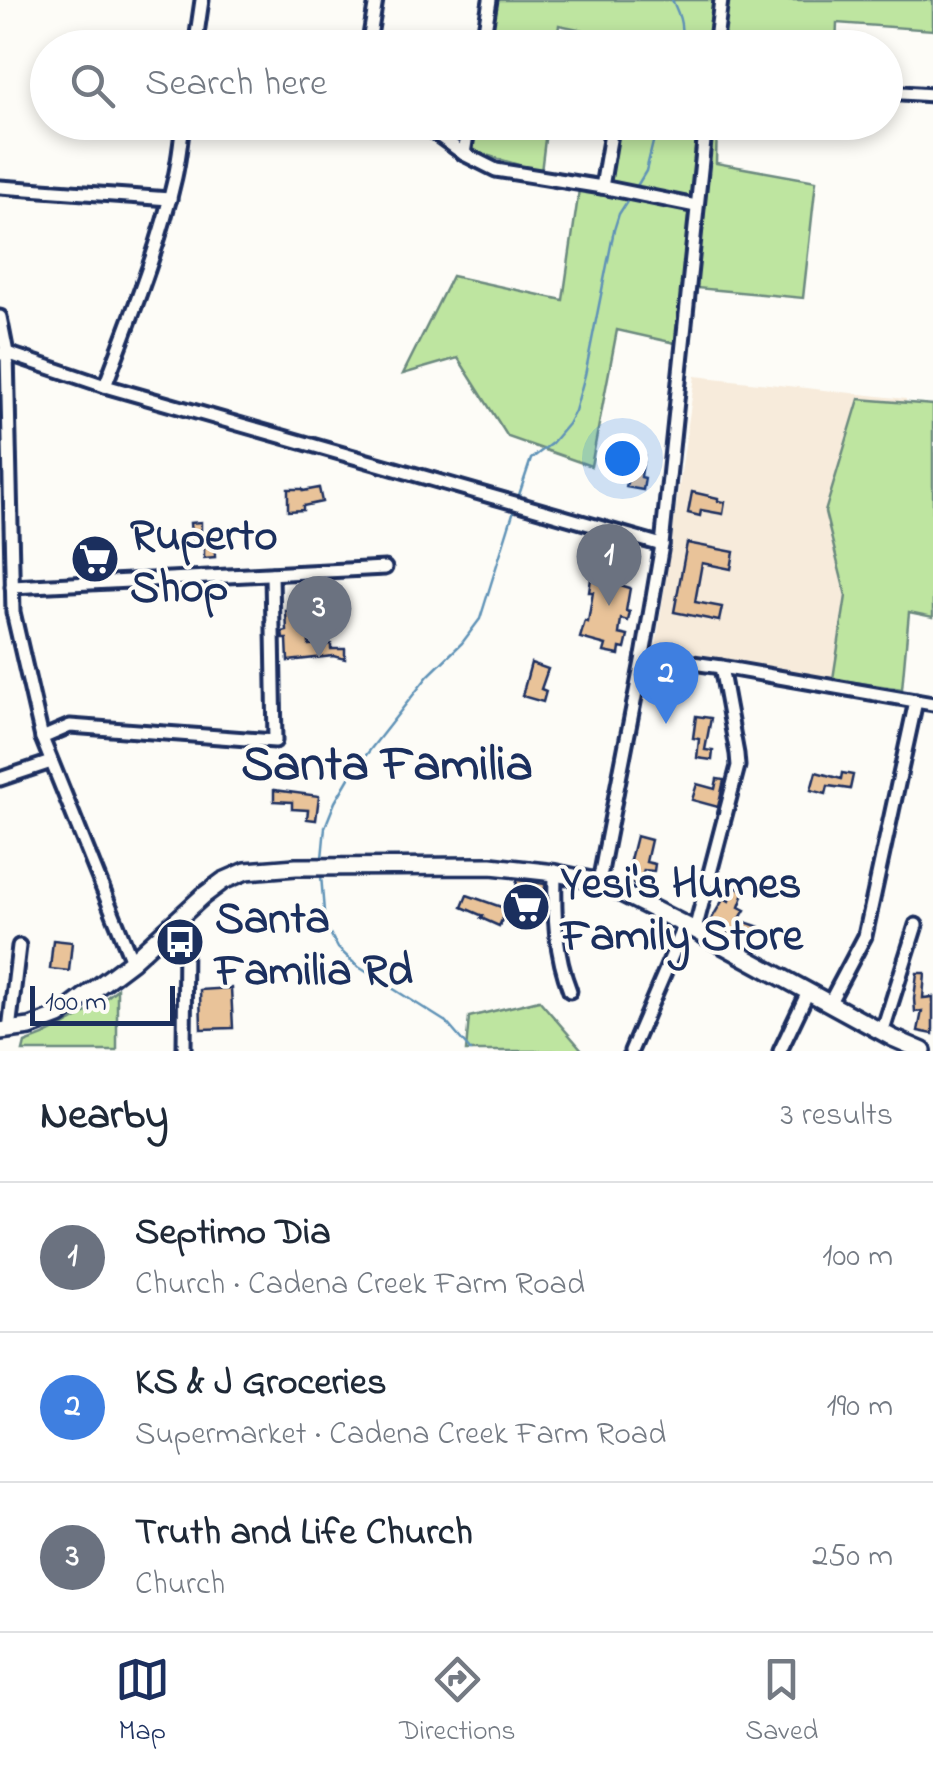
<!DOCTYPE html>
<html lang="en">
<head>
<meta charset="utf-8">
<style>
	:root { --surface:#fff; --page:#f2f2f3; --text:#1f2937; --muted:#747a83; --line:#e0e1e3; --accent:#1b2f5e }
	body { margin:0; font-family:"Indie Flower",sans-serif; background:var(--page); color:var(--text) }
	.scale { position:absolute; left:30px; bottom:25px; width:145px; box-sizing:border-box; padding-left:10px; border:5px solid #1b2f5e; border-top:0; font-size:28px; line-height:35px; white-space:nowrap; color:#1b2f5e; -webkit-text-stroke:8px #fdfcf7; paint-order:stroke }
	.you { position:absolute; left:622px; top:458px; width:35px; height:35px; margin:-25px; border:8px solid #fff; border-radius:50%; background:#1a73e8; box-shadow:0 0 0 15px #1a73e833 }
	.badge { display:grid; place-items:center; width:65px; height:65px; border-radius:50%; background:var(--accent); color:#fff; font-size:32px; font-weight:700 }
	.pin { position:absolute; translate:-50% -82px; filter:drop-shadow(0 2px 5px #0008) }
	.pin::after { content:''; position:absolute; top:52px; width:35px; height:30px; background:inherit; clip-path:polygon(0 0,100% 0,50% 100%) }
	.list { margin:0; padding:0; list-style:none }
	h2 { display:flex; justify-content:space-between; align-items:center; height:130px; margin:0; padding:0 40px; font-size:42px }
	h2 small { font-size:32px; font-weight:400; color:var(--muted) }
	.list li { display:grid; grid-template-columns:65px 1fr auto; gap:30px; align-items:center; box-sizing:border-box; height:150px; padding:0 40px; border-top:2px solid var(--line) }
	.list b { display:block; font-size:38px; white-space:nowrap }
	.list p { margin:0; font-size:32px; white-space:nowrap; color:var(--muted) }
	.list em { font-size:32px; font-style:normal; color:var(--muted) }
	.icon { flex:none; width:55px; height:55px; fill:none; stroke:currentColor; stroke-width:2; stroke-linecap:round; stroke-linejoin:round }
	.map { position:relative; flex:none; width:933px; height:1051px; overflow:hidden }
	.search { position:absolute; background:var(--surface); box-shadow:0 5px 15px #0003; left:30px; right:30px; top:30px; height:110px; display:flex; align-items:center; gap:25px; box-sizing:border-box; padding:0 35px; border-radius:55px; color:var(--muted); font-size:38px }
	.sheet { height:580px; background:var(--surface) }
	nav { display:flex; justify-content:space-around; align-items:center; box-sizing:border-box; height:140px; border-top:2px solid var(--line); background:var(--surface); font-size:28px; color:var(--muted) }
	nav a { display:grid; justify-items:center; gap:5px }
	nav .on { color:var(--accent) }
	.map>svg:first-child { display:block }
	.built { fill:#f7ebdb }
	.green { fill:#bee5a0; stroke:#6c8a7f; stroke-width:2.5 }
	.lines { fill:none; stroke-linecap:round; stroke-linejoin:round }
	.stream { stroke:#6193b7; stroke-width:2.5 }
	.building { fill:#e9c399; stroke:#1b2f5e; stroke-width:2.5 }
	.minor-casing { stroke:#1b2f5e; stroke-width:19 }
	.major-casing { stroke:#1b2f5e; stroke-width:22 }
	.minor { stroke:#fdfcf7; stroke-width:11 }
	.major { stroke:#fdfcf7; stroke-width:15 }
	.labels { text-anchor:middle; stroke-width:8; stroke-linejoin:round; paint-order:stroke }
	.poi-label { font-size:45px; font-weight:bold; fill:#1b2f5e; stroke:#fdfcf7; text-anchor:start }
	.quarter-label { font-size:50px; font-weight:bold; fill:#1b2f5e; stroke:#fdfcf7 }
</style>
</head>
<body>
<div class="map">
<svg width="933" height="1051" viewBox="0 0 933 1051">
	<rect width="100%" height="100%" fill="#fdfcf7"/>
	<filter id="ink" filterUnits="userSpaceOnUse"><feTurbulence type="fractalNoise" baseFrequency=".01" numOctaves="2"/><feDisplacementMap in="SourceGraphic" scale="20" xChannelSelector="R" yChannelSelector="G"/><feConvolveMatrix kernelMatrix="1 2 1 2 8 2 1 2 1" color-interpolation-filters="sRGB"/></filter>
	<g filter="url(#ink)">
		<!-- built -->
		<path class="built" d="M695,376L906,399L899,689L655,653Z"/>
		<!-- green -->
		<g class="green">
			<path d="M496,0H933V30L837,23L836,47H626L627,39L559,25L556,47L489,48Z"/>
			<path d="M477,123H547L541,172L473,151Z"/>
			<path d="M617,123H717L716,163L816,181L803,298L697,288L688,346L617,330L591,466L508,437L458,358L403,374L452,276L563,300L581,176L611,179Z"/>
			<path d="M859,399L933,405V617L909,612L902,689L833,679L846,596L825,512Z"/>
			<path d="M117,989V1051H23L25,1043C60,1031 89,1013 117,989Z"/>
			<path d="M539,1000L583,1051H466L469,1017Z"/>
		</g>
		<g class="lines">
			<!-- stream -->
			<g class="stream">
				<path d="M672,0C680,15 686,32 677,48"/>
				<path d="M637,186L646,171L658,122"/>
				<path d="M519,495L531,459L552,443L568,424L575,411L585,375L614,230L619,214L628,200"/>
				<path d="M322,858L325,827L335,802L352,773L428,676L462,643L480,619L514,510"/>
				<path d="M321,875L325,924L338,948L357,966L446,1022L471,1051"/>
			</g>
		</g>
		<!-- building -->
		<g class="building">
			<path d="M628,452L644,455L641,477L645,478L643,490L626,487L629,474L620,473L622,457H627Z"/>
			<path d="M319,488L322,502L303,506V510L288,511V489H302L303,491Z"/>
			<path d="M692,492L718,498V501L725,502L723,514L701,510L700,516L688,513Z"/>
			<path d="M201,522V532L204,535L214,533L215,557L204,558V548H192L190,523Z"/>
			<path d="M687,543L734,552L731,569L702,563L695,602L722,607L719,621L674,612Z"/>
			<path d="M596,546L613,548L611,567L623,571L620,585L630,588L626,611L630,612L628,621L621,619L619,634L628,636L625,649L620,648L619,655L604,652L606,645L580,638L585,621L588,622L593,592H589Z"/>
			<path d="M331,609V619L328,620L329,623L308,624L309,645L331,644V649H345V659L333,656L288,661L287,639H283L282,632L287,631L286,611Z"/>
			<path d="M531,663L548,669L541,689L546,691L543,702L522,696Z"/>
			<path d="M696,716L711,718L705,750L713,751L712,760L697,758L699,739L693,738Z"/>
			<path d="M816,772L841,779L842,773L853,775L850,789L828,786L826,794L811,790Z"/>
			<path d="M717,779L724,780L718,807L692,800L697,784L715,789Z"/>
			<path d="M274,790L319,796L316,820L307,819L308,810L292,809V802L274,801Z"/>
			<path d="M636,836L651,840L646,862L655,864L654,871L644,870L639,886L631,883V880L628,879L630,873L627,872Z"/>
			<path d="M517,880L545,884V910L514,905Z"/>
			<path d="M734,887L745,891L739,907L745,910L739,920L760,927L756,939L733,931L730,935L709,923L724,898L729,901Z"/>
			<path d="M467,895L507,909L499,926L481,918L483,916L462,907Z"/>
			<path d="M53,940L72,942L69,971L50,969Z"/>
			<path d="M917,973H925L923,998L933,997V1034L918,1031L922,1011L915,1012L914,999Z"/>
			<path d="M231,988L233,1028L201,1029L200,990Z"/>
		</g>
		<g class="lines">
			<!-- minor casing -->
			<g class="minor-casing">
				<g id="minor">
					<path d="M195,48L202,0"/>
					<path d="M368,48L376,0"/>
					<path d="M482,48L490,0"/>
					<path d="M715,48L721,0"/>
					<path d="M886,92L933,95"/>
					<path d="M420,122L464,154L496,170L602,187L696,206"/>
					<path d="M464,154L469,122"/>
					<path d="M0,187L170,199"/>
					<path d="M602,187L613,122"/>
					<path d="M0,317L7,353L13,612L42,738L132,961"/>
					<path d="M0,354L7,353L105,386L662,545"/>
					<path d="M105,386C131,317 159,248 175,177C179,159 181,141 183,122"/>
					<path d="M12,587L385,568"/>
					<path d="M643,656L721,667L933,704"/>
					<path d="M42,738L70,726L275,741L272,574"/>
					<path d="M0,779L51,762"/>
					<path d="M555,873C554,914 555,953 570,991"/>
					<path d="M599,882L643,656L662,545L706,122"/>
					<path d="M176,922L185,936L184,1051"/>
					<path d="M695,930L738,766L737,754L721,667"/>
					<path d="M829,1004L865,936L916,701"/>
					<path d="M9,1030L19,946"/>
					<path d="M882,1033L916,925"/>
					<path d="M631,1051L685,925"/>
					<path d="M780,1051L808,992"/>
				</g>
			</g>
			<!-- major casing -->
			<g class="major-casing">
				<path id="major" d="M0,1031L30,1027L59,1016L132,961L203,896L223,881L246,871L296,867L491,866L555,873L599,882L695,930L893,1038L923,1051"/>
			</g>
			<!-- minor -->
			<use href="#minor" class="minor"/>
			<!-- major -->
			<use href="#major" class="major"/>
		</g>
	</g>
	<!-- icons -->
	<defs>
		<g id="supermarket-disc" transform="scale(2.5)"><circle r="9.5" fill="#1b2f5e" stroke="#fdfcf7"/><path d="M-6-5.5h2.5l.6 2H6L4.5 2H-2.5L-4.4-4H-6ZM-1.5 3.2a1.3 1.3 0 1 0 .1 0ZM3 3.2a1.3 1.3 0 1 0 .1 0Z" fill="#fff"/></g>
		<g id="bus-disc" transform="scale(2.5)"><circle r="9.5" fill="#1b2f5e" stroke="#fdfcf7"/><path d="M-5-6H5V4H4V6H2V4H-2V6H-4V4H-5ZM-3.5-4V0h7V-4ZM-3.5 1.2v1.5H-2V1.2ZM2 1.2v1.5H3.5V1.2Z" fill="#fff"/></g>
	</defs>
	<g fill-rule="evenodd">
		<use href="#supermarket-disc" x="95" y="559"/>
		<use href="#supermarket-disc" x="526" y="907"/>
		<use href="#bus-disc" x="180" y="942"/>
	</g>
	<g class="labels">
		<!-- poi labels -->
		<g class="poi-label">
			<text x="130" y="549">Ruperto<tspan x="130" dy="52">Shop</tspan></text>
			<text x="561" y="897">Yesi's Humes<tspan x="561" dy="52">Family Store</tspan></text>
			<text x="215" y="932">Santa<tspan x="215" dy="52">Familia Rd</tspan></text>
		</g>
		<!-- quarter labels -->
		<g class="quarter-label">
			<text x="387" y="779">Santa Familia</text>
		</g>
	</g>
</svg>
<div class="scale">100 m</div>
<div class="you"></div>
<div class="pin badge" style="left:609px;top:606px;background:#6b7280">1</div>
<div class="pin badge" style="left:666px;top:724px;background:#3f7fe0">2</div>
<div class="pin badge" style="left:319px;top:658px;background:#6b7280">3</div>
<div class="search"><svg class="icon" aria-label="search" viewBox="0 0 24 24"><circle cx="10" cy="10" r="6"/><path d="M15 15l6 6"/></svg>Search here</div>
</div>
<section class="sheet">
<h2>Nearby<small>3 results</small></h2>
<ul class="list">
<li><span class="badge" style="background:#6b7280">1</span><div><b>Septimo Dia</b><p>Church · Cadena Creek Farm Road</p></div><em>100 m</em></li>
<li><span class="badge" style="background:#3f7fe0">2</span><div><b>KS &amp; J Groceries</b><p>Supermarket · Cadena Creek Farm Road</p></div><em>190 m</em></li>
<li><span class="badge" style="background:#6b7280">3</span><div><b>Truth and Life Church</b><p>Church</p></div><em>250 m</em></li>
</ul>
</section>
<nav>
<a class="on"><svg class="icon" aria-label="map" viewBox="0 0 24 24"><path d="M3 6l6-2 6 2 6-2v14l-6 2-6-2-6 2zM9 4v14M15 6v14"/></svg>Map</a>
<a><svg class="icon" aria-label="directions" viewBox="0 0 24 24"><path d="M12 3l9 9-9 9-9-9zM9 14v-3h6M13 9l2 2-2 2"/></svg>Directions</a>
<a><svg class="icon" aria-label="saved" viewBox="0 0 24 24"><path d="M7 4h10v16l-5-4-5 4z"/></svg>Saved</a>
</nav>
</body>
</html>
